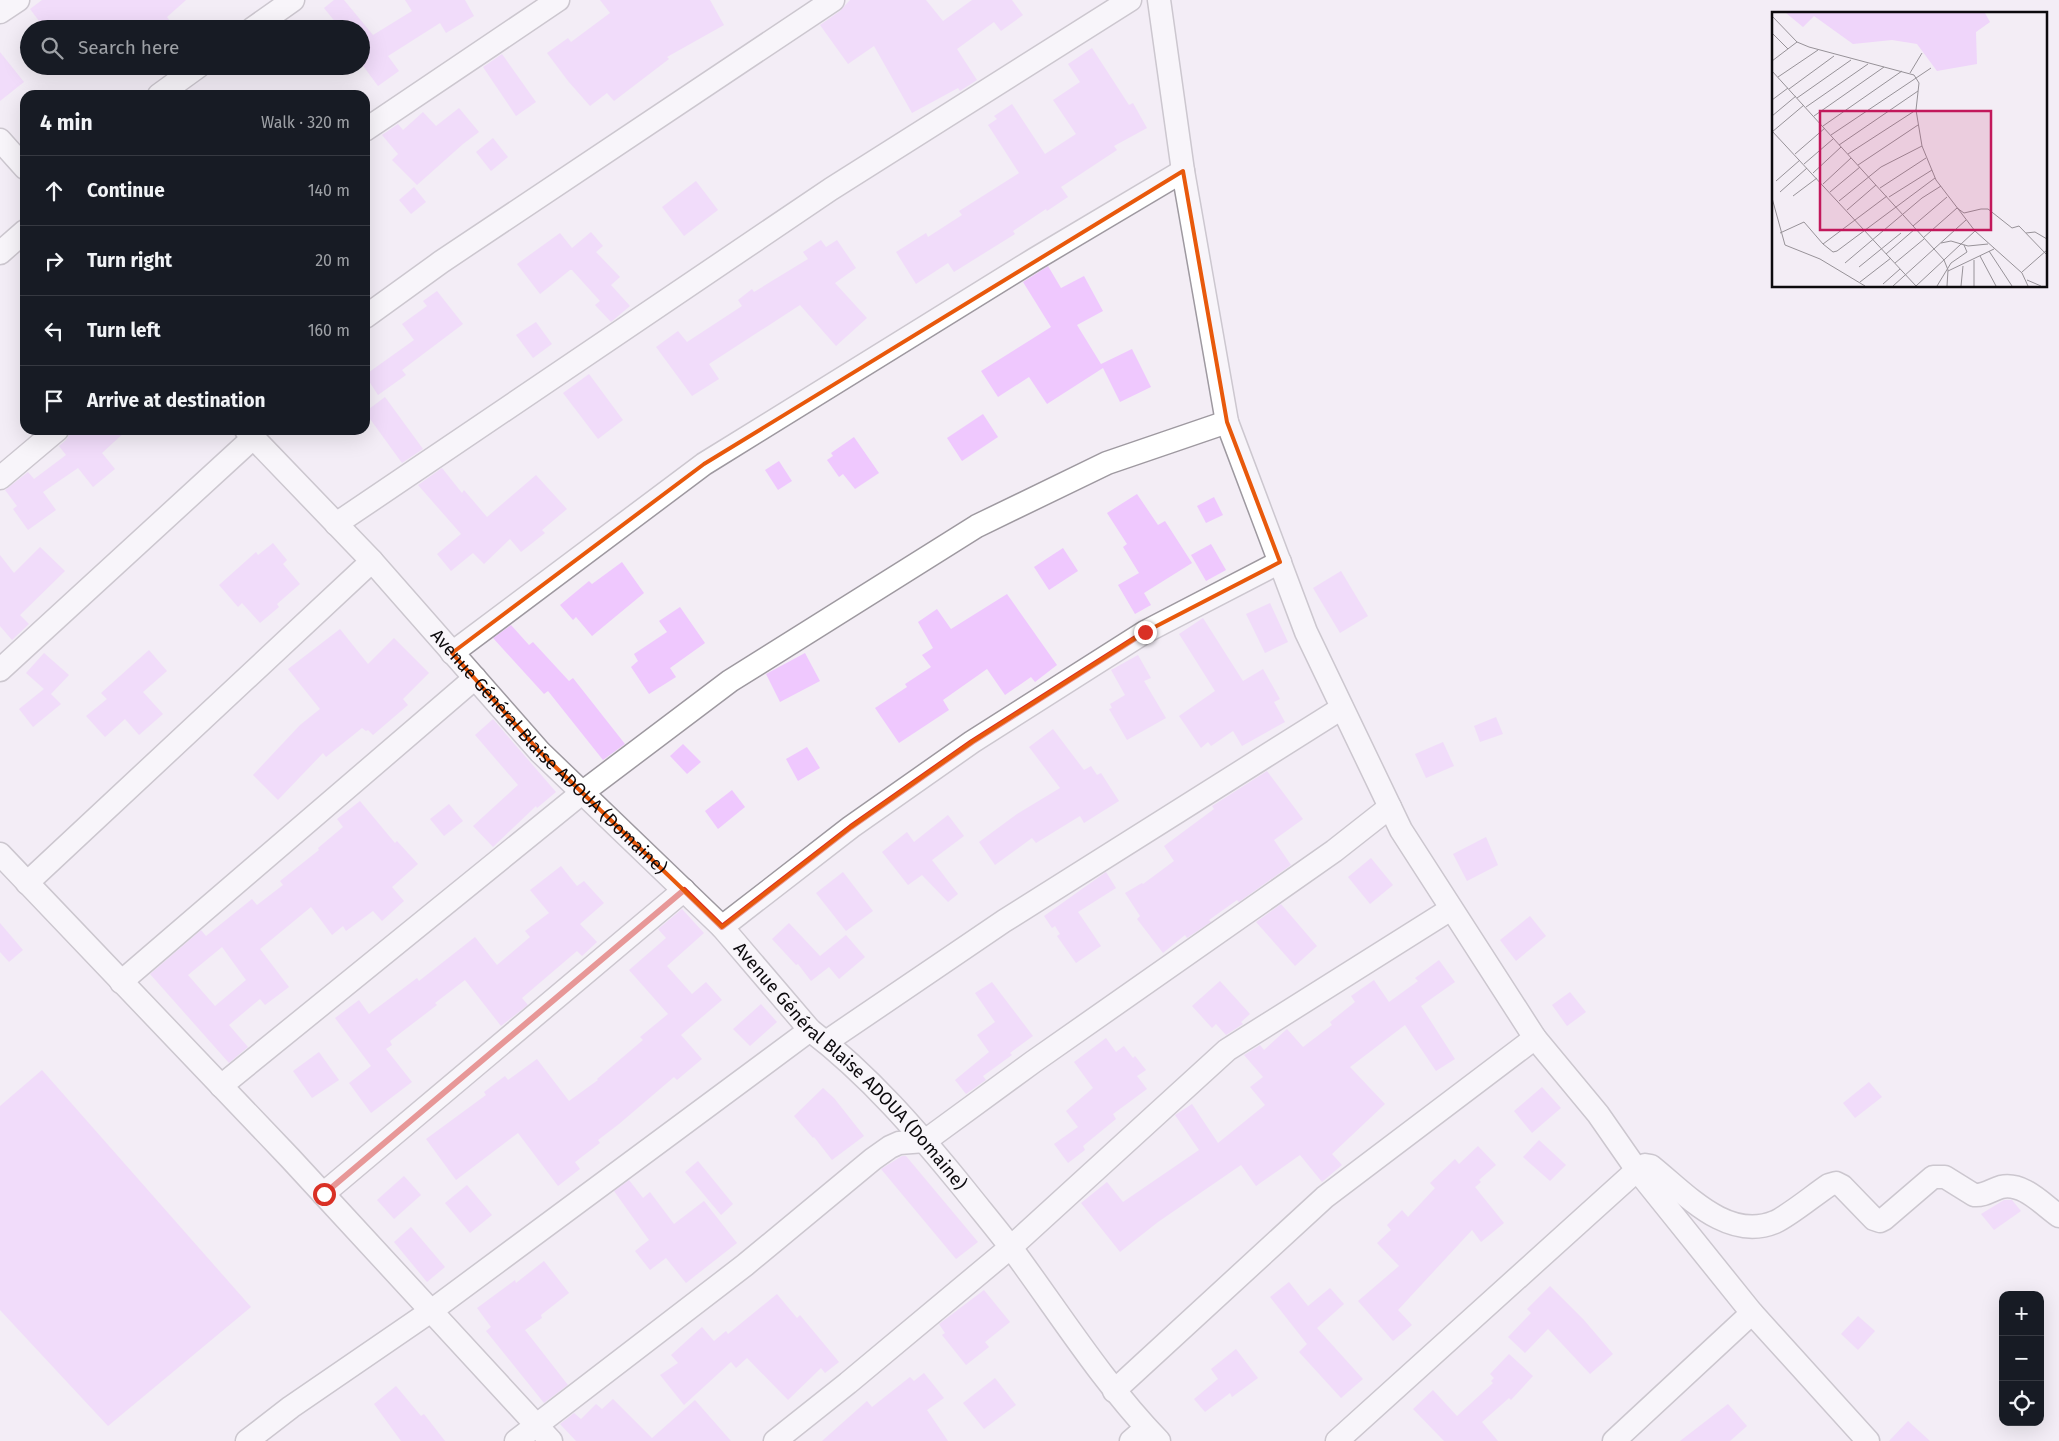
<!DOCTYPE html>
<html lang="en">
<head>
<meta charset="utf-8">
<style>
	:root { --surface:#171b24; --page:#20242c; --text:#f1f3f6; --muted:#9ea1a6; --line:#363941 }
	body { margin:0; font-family:"Fira Sans",sans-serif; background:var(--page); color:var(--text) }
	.controls { position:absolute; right:15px; bottom:15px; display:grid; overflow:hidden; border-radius:10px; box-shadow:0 5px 20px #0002 }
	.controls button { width:45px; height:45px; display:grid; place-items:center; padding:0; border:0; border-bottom:1px solid var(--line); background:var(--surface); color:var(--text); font:25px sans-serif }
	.stop { position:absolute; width:15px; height:15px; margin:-11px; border:4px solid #d93025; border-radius:50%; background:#fff }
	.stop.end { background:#d93025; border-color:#fff; box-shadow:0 1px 5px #0008 }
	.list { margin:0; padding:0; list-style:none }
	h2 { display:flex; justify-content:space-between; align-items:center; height:65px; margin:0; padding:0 20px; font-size:21px }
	h2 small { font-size:16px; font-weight:400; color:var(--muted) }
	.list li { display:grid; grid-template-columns:32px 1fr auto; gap:15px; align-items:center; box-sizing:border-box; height:70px; padding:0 20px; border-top:1px solid var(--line) }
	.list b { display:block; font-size:19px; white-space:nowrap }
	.list em { font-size:16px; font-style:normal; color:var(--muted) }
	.icon { flex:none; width:28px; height:28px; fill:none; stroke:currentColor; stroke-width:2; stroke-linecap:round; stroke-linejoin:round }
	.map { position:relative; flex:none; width:2059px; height:1441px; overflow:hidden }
	.search { position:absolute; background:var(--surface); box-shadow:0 5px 20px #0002; left:20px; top:20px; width:350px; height:55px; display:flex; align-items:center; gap:12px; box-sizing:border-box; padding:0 18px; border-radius:28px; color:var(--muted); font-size:19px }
	.panel { position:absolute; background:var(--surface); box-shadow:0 5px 20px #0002; left:20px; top:90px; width:350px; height:345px; border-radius:15px }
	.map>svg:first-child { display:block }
	.building { fill:#efc8fe; fill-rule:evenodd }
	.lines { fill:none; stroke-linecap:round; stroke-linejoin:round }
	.minor-casing { stroke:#9e99a0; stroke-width:25 }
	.minor { stroke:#fff; stroke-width:22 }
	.route { stroke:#d93025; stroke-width:6 }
	.marked { fill:none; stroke:#e8590c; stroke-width:4; stroke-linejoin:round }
	.labels { text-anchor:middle; stroke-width:4.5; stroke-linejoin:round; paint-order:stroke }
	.street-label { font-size:18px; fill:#0c0a0d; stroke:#fff }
	.inset-road { fill:none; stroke:#979298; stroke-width:1 }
	.view { fill:#c2185b; fill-opacity:0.15; stroke:#c2185b; stroke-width:2.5 }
	.inset-edge { fill:none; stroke:#0c0a0d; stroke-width:2.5 }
</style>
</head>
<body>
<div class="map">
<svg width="2059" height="1441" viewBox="0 0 2059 1441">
	<rect width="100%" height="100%" fill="#f3edf5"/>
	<!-- building -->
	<g class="building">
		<path d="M42,0H186L167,17L176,29H45L30,9Z"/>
		<path d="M334,0H344L373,35L412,11L405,0H465L474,16L446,33L440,23L388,56L399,71L378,86L361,63V29H341L324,8Z"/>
		<path d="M600,0H710L724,25L667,57L669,59L614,101L607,93L590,106L568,81L547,53L568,38L571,42L610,13Z"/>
		<path d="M850,0H926L943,21L972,0H1012L1023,15L1001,31L994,22L957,49L977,80L960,91L958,88L912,113L874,46L848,64L820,25L840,11Z"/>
		<path d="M1092,48L1129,105L1133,103L1147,128L1114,146L1117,150L1061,187L1068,197L1047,211L1046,209L1013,231L1015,234L954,272L948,263L916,284L896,252L926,233L928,237L962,215L959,211L1019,173L988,125L997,119L994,116L1012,104L1045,154L1076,134L1053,100L1080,82L1068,64Z"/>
		<path d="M0,52L24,82L0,101Z"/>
		<path d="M502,54L536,102L516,116L483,67Z"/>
		<path d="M459,108L479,132L463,144L417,185L392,160L398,154L382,135L398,124L403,130L423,112L436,126Z"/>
		<path d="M493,138L508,157L491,171L476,152Z"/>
		<path d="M696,181L718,210L684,236L662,207Z"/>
		<path d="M414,187L426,202L411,214L399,200Z"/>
		<path d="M591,232L603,246L596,252L620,277L611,285L630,306L611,322L595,305L600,301L572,270H570L540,294L517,264L560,233L572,248Z"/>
		<path d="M821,240L826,247L837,240L856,268L835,283L867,318L836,346L800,305L709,364L719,379L692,396L656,347L678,331L687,342L742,306L738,300L752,289L754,292L808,259L803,252Z"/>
		<path d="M1048,266L1061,288L1084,276L1103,311L1077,325L1101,364L1132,349L1151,387L1120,402L1103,368L1047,404L1029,377L998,397L981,371L1051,327L1023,282Z"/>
		<path d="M437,291L463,324L402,370L406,375L378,395L365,375L414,340L402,324L427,306L423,301Z"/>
		<path d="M536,322L552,344L533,358L516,335Z"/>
		<path d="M589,374L623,420L598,439L563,393Z"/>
		<path d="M385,397L423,449L402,463L365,412Z"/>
		<path d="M983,414L998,437L962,461L947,438Z"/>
		<path d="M72,430H127L102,453L115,469L93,487L78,468L43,492L56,510L28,530L13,509L17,506L5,490L28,472L34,479L66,455L59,446L66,440Z"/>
		<path d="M854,437L879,473L855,489L843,474L839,477L827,460L833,456L831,453Z"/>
		<path d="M779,461L792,481L778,490L765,470Z"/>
		<path d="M442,468L462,493L464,490L487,517L536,475L567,509L542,530L545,533L521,552L510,539L484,564L473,553L451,571L437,554L461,534L418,485Z"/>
		<path d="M1137,494L1158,525L1165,521L1192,563L1144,593L1151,605L1135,614L1118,585L1139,573L1123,547L1127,544L1107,513Z"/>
		<path d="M1214,497L1223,515L1206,523L1197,506Z"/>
		<path d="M273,543L287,560L283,564L300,584L277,604L279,607L260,623L242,603L238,607L219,585L256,552L258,555Z"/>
		<path d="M1211,544L1226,570L1206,581L1191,555Z"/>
		<path d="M40,547L65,571L20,615L29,624L12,640L0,626V555L14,573Z"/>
		<path d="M1063,548L1078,571L1049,590L1034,567Z"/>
		<path d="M622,562L644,593L592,636L576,617L573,620L560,605L589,581L592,584Z"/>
		<path d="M1341,571L1368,616L1340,633L1313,588Z"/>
		<path d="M1007,594L1057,665L1035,682L1031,677L1005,695L987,669L943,700L949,710L899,743L875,708L907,687L905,684L931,667L922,655L933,648L918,622L937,609L951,629Z"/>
		<path d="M1270,603L1288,642L1265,653L1246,614Z"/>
		<path d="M680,607L705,643L670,668L676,677L649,694L631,667L638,661L634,654L667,632L659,621Z"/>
		<path d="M1203,618L1243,681L1263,669L1280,699L1274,702L1285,722L1242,746L1233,731L1211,746L1208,742L1201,748L1179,716L1215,691L1179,634Z"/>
		<path d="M511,625L529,645L533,642L569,681L573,678L625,744L603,760L548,691L544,694L493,638Z"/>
		<path d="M340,629L368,664L394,638L429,673L403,699L408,705L373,735L368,730L366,731L362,728L326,757L323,753L278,800L253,775L300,725L320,709L288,669Z"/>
		<path d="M149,650L167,671L143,692L163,714L139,735L125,719L105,737L86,716L107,699L101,693Z"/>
		<path d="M44,653L69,675L51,694L61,704L33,727L19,709L44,689L26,673Z"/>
		<path d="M805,653L820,681L780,702L766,674Z"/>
		<path d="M1138,655L1151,678L1144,681L1166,718L1127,740L1109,709L1112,708L1110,704L1125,695L1111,670Z"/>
		<path d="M1496,717L1503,734L1480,742L1474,726Z"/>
		<path d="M493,719L556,792L537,808L536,806L493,847L473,826L518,785L475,735Z"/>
		<path d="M1053,729L1084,770L1091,766L1097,775L1101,773L1119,801L1084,823L1080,816L1036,843L1032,838L995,865L979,842L1017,814L1060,788L1029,747Z"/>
		<path d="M1443,742L1454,766L1426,778L1415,754Z"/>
		<path d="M683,744L701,762L687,774L670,756Z"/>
		<path d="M807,747L820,768L798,781L786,759Z"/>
		<path d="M1267,771L1303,819L1274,840L1291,865L1239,902L1237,900L1209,920L1211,922L1187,938L1185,935L1163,953L1137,919L1140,916L1125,893L1142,883L1143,884L1174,861L1164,846L1214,809L1212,806Z"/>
		<path d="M732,790L745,807L718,829L705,811Z"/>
		<path d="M360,801L395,843L397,841L418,864L392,887L404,901L382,921L373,911L346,931L343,926L332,935L311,907L260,949L289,987L265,1005L260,999L229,1025L248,1047L229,1063L150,974L201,930L206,936L252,899L257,905L283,885L280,881L319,850L318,848L343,827L337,819ZM222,947L246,980L215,1006L188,975Z"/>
		<path d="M449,804L463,821L444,836L430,819Z"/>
		<path d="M948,815L964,836L932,860L958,894L948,902L922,875L908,885L882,852L907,832L914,842Z"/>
		<path d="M1486,837L1498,865L1467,881L1453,854Z"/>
		<path d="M1371,858L1393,885L1370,904L1348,877Z"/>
		<path d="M561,866L577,886L584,881L604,903L580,924L597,942L582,956L577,951L522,998L528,1005L501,1026L465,980L435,1003L437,1005L390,1041L392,1045L386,1049L412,1082L371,1113L349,1083L371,1066L335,1018L359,1000L369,1014L417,978L419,981L475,937L497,965L530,937L525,931L549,913L530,890Z"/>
		<path d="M843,872L873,911L846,931L816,893Z"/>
		<path d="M1106,872L1116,888L1078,912L1101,946L1076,963L1057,936L1060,934L1055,926L1052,928L1044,916Z"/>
		<path d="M1281,904L1317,946L1295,966L1256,922Z"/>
		<path d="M682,909L704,933L667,966L692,994L706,982L722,1000L681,1035L702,1059L677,1080L674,1077L619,1124L598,1140L600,1143L575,1162L580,1169L558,1186L518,1133L456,1180L426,1139L486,1095L484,1092L505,1076L508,1080L537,1059L569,1101L598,1080L597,1079L643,1040L640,1037L668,1014L629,970L666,938L658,929Z"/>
		<path d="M1530,916L1546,936L1516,961L1500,940Z"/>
		<path d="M0,923L23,950L9,962L0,952Z"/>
		<path d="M789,923L820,956L846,935L865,957L839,979L829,967L811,981L798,964L796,965L772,939Z"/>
		<path d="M1439,960L1455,982L1421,1006L1455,1059L1436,1071L1405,1025L1350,1067L1385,1104L1332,1154L1342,1165L1322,1182L1300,1155L1256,1186L1241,1165L1158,1222L1120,1252L1081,1203L1107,1182L1123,1202L1199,1150L1175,1115L1192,1104L1218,1143L1265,1105L1250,1087L1263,1077L1244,1055L1260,1045L1264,1050L1287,1029L1303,1047L1332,1025L1330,1022L1355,1002L1351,996L1374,980L1389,1002L1418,981L1415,978Z"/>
		<path d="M1220,981L1250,1014L1241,1022L1243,1024L1226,1035L1216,1024L1212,1028L1192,1006Z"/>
		<path d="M992,982L1033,1036L1010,1053L1012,1055L983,1076L986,1080L966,1094L955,1080L989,1052L977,1035L995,1022L975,993Z"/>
		<path d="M1570,992L1586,1012L1567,1026L1552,1005Z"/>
		<path d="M761,1004L777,1022L750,1046L733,1029Z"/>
		<path d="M1106,1038L1116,1052L1124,1046L1133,1058L1135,1056L1146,1070L1137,1076L1147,1089L1113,1114L1116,1119L1083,1146L1085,1150L1068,1163L1054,1144L1078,1127L1066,1111L1093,1088L1074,1062Z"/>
		<path d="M319,1052L339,1080L312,1098L293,1071Z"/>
		<path d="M42,1070L251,1307L108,1426L0,1310V1106Z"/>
		<path d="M1869,1082L1882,1097L1855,1118L1843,1103Z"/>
		<path d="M1542,1087L1561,1108L1532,1133L1514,1111Z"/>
		<path d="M823,1088L834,1098L864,1136L832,1160L814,1137L813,1138L794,1116Z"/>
		<path d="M1539,1140L1566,1165L1550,1181L1523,1157Z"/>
		<path d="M1478,1146L1496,1165L1479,1180L1481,1182L1475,1187L1504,1223L1481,1242L1472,1230L1398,1310L1412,1325L1393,1341L1358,1301L1399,1266L1377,1243L1391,1230L1387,1225L1402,1210L1408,1217L1435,1188L1430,1183L1455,1159L1459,1164Z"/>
		<path d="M902,1156H906L978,1242L956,1259L881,1169Z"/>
		<path d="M698,1161L733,1204L721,1215L685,1172Z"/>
		<path d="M404,1176L421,1195L394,1219L377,1200Z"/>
		<path d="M629,1180L643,1198L650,1192L674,1224L704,1201L737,1243L686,1283L666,1258L650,1270L635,1251L649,1240L614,1191Z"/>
		<path d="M467,1185L492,1215L470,1233L445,1203Z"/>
		<path d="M2004,1200H2012L2021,1211L1994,1230L1981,1214Z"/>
		<path d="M411,1227L445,1267L427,1282L394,1242Z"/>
		<path d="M544,1261L569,1293L541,1315L542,1318L525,1330L568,1385L544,1403L486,1331L491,1327L477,1308L515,1280L516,1283Z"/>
		<path d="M1289,1282L1308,1306L1330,1288L1344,1304L1317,1328L1363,1379L1341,1398L1299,1352L1307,1344L1270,1297Z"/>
		<path d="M1550,1286L1584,1320L1613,1354L1590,1374L1548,1329L1525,1353L1508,1337L1531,1313L1527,1309Z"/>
		<path d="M984,1290L1010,1322L985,1342L989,1347L966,1365L942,1335L945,1333L939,1324Z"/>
		<path d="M777,1294L797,1318L800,1315L839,1362L825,1373L821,1368L788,1400L747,1358L736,1368L731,1362L684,1405L660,1375L678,1363L671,1355L702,1327L714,1341L726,1331L728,1334Z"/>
		<path d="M1858,1316L1875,1331L1858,1350L1841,1334Z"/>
		<path d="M1236,1349L1258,1378L1232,1397L1230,1393L1205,1412L1194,1399L1218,1379L1211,1369Z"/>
		<path d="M1509,1354L1533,1376L1511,1400L1509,1398L1482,1422L1498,1441H1444L1413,1409L1433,1390L1457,1416L1493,1383L1491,1381L1494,1378L1490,1374Z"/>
		<path d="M924,1373L944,1398L927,1410L948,1441H822L867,1401L872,1407L910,1377L914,1381Z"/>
		<path d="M995,1378L1016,1405L984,1429L963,1403Z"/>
		<path d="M396,1386L421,1416L424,1414L445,1441H401L374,1404Z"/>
		<path d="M613,1399L652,1438L695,1400L731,1441H576L560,1424L574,1413L581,1419L596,1404L602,1409Z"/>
		<path d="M1728,1404L1747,1426L1730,1441H1680Z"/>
		<path d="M1908,1421L1930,1441H1889Z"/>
	</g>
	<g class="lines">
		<!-- minor casing -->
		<g class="minor-casing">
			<g id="minor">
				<path d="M1159,0L1183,171L1227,422L1306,632L1401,830L1535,1038L1598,1114L1637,1170L1752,1313L1868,1441"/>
				<path d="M0,12L18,0"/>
				<path d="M252,29L293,0"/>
				<path d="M159,95L199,66"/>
				<path d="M365,130L558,0"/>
				<path d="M0,140L25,168"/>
				<path d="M0,253L25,231"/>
				<path d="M365,317L441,262L833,0"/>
				<path id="s1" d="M246,430L372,561L540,752L722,927L810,1030C869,1075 918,1132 965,1190C980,1209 997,1229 1012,1249C1060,1314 1103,1383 1159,1441"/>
				<path d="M0,478L57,430"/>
				<path d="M336,524L831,189L1130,0"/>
				<path d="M452,653L704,464L1035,259L1183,171"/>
				<path d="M0,670L254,437"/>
				<path d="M0,854L290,1158L551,1441"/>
				<path d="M27,883L372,561"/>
				<path d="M722,927L851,827L972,742L1145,632L1280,562"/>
				<path d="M121,982L475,678"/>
				<path d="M826,1042L1004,921L1342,708"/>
				<path d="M221,1086L583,792L730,681L977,526L1107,463L1227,422"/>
				<path d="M323,1194L684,890"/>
				<path d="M1114,1391L1325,1197L1535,1038"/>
				<path d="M247,1441L291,1407L431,1311L810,1030"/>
				<path d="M516,1441L745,1265L873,1159L890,1147L899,1143L925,1141L1033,1062L1334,851L1390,807"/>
				<path d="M775,1441L848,1383L1011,1247L1227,1050L1451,909"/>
				<path d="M1131,1441L1146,1428"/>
				<path d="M1337,1441L1637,1170L1645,1165L1651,1166C1685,1193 1727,1242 1775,1222C1790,1215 1814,1195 1829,1185L1836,1183L1842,1186L1874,1219L1880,1221L1884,1219L1933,1177H1945L1974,1195C1984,1196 1991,1190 2001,1187C2023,1182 2042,1204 2059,1216"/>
				<path d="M1614,1441L1752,1313"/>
			</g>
		</g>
		<!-- minor -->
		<use href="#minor" class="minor"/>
	</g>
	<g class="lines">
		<!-- route -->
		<path class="route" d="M324,1194L684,890L722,927L851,827L972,742L1145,632"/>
	</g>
	<!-- marked area -->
	<path d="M0 0H2059V1441H0ZM1183,171L1227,422L1280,562L1145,632L972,742L851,827L722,927L540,752L452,653L704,464Z" fill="#f3edf5" fill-opacity=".55" fill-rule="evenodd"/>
	<path class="marked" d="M1183,171L1227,422L1280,562L1145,632L972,742L851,827L722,927L540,752L452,653L704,464Z"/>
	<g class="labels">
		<!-- street labels -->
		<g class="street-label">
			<text dy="6" stroke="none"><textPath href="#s1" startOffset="442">Avenue Général Blaise ADOUA (Domaine)</textPath></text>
			<text dy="6" stroke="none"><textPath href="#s1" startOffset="878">Avenue Général Blaise ADOUA (Domaine)</textPath></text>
		</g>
	</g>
	<!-- overview -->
	<g transform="translate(1772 12)">
		<rect width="275" height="275" fill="#f3edf5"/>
		<path d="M14,1H213L218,10L204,20L205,52L165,59L145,32L120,28L81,32L42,4L31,15Z" fill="#efd5fa"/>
		<path class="inset-road" d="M0,4L25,30L37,35L142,63L147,71L144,98L150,134L164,168L203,219L250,261L256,274M0,21L16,37M0,49L25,30M0,59L172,248L176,258L175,274M138,61L150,41M6,65L46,38M17,77L62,44M25,86L79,48M0,88L16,76M34,95L96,52M0,104L24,84M42,104L112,55M51,114L130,59M0,119L144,274M0,120L32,93M59,123L159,56M67,133L146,79M23,142L53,116M76,142L144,98M32,152L61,127M86,153L146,113M41,161L69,135M4,169L28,148M51,172L79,146M108,176L154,146M8,180L35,156M58,180L88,155M21,184L45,166M117,185L160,158M0,186L13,233L48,247L93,274M67,189L109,155L150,134M75,198L104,173M141,214L175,185M8,221L32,210L51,232L115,184M254,221L263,220L275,227M151,226L185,196L192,201L209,197H216L240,216L247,214L275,243M169,231L179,229L196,234L216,232M51,232L61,240L65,239L163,166M217,239L240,274M114,242L143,217M208,244L224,274M202,248V274M73,251L150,186L169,174M123,251L152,227M87,255L129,221M176,259L222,237M250,260L275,238M255,268L269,274M88,270L119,246M111,272L128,257M121,274L194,208M144,274L203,219M165,274L179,251L195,240L192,233M189,274L191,254"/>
		<path class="view" d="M48,99H219V218H48Z"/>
		<rect width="275" height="275" class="inset-edge"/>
	</g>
</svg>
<div class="controls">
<button>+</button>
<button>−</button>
<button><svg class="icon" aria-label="locate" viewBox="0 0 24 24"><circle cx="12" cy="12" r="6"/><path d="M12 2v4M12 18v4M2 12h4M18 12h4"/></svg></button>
</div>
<div class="stop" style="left:324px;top:1194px"></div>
<div class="stop end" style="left:1145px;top:632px"></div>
<div class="search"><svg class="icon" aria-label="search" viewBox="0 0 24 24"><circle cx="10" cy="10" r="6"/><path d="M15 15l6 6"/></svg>Search here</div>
<section class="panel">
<h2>4 min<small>Walk · 320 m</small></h2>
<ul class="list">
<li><svg class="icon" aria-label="ahead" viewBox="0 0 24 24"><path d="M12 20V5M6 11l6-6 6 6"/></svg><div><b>Continue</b></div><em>140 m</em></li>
<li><svg class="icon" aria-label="right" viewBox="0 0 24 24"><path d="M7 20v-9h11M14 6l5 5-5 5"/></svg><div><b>Turn right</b></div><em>20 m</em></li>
<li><svg class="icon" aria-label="left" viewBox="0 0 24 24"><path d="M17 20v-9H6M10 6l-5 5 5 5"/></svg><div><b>Turn left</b></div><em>160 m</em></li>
<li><svg class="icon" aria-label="arrive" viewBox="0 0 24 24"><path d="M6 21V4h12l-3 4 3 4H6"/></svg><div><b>Arrive at destination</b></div></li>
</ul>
</section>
</div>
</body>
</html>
